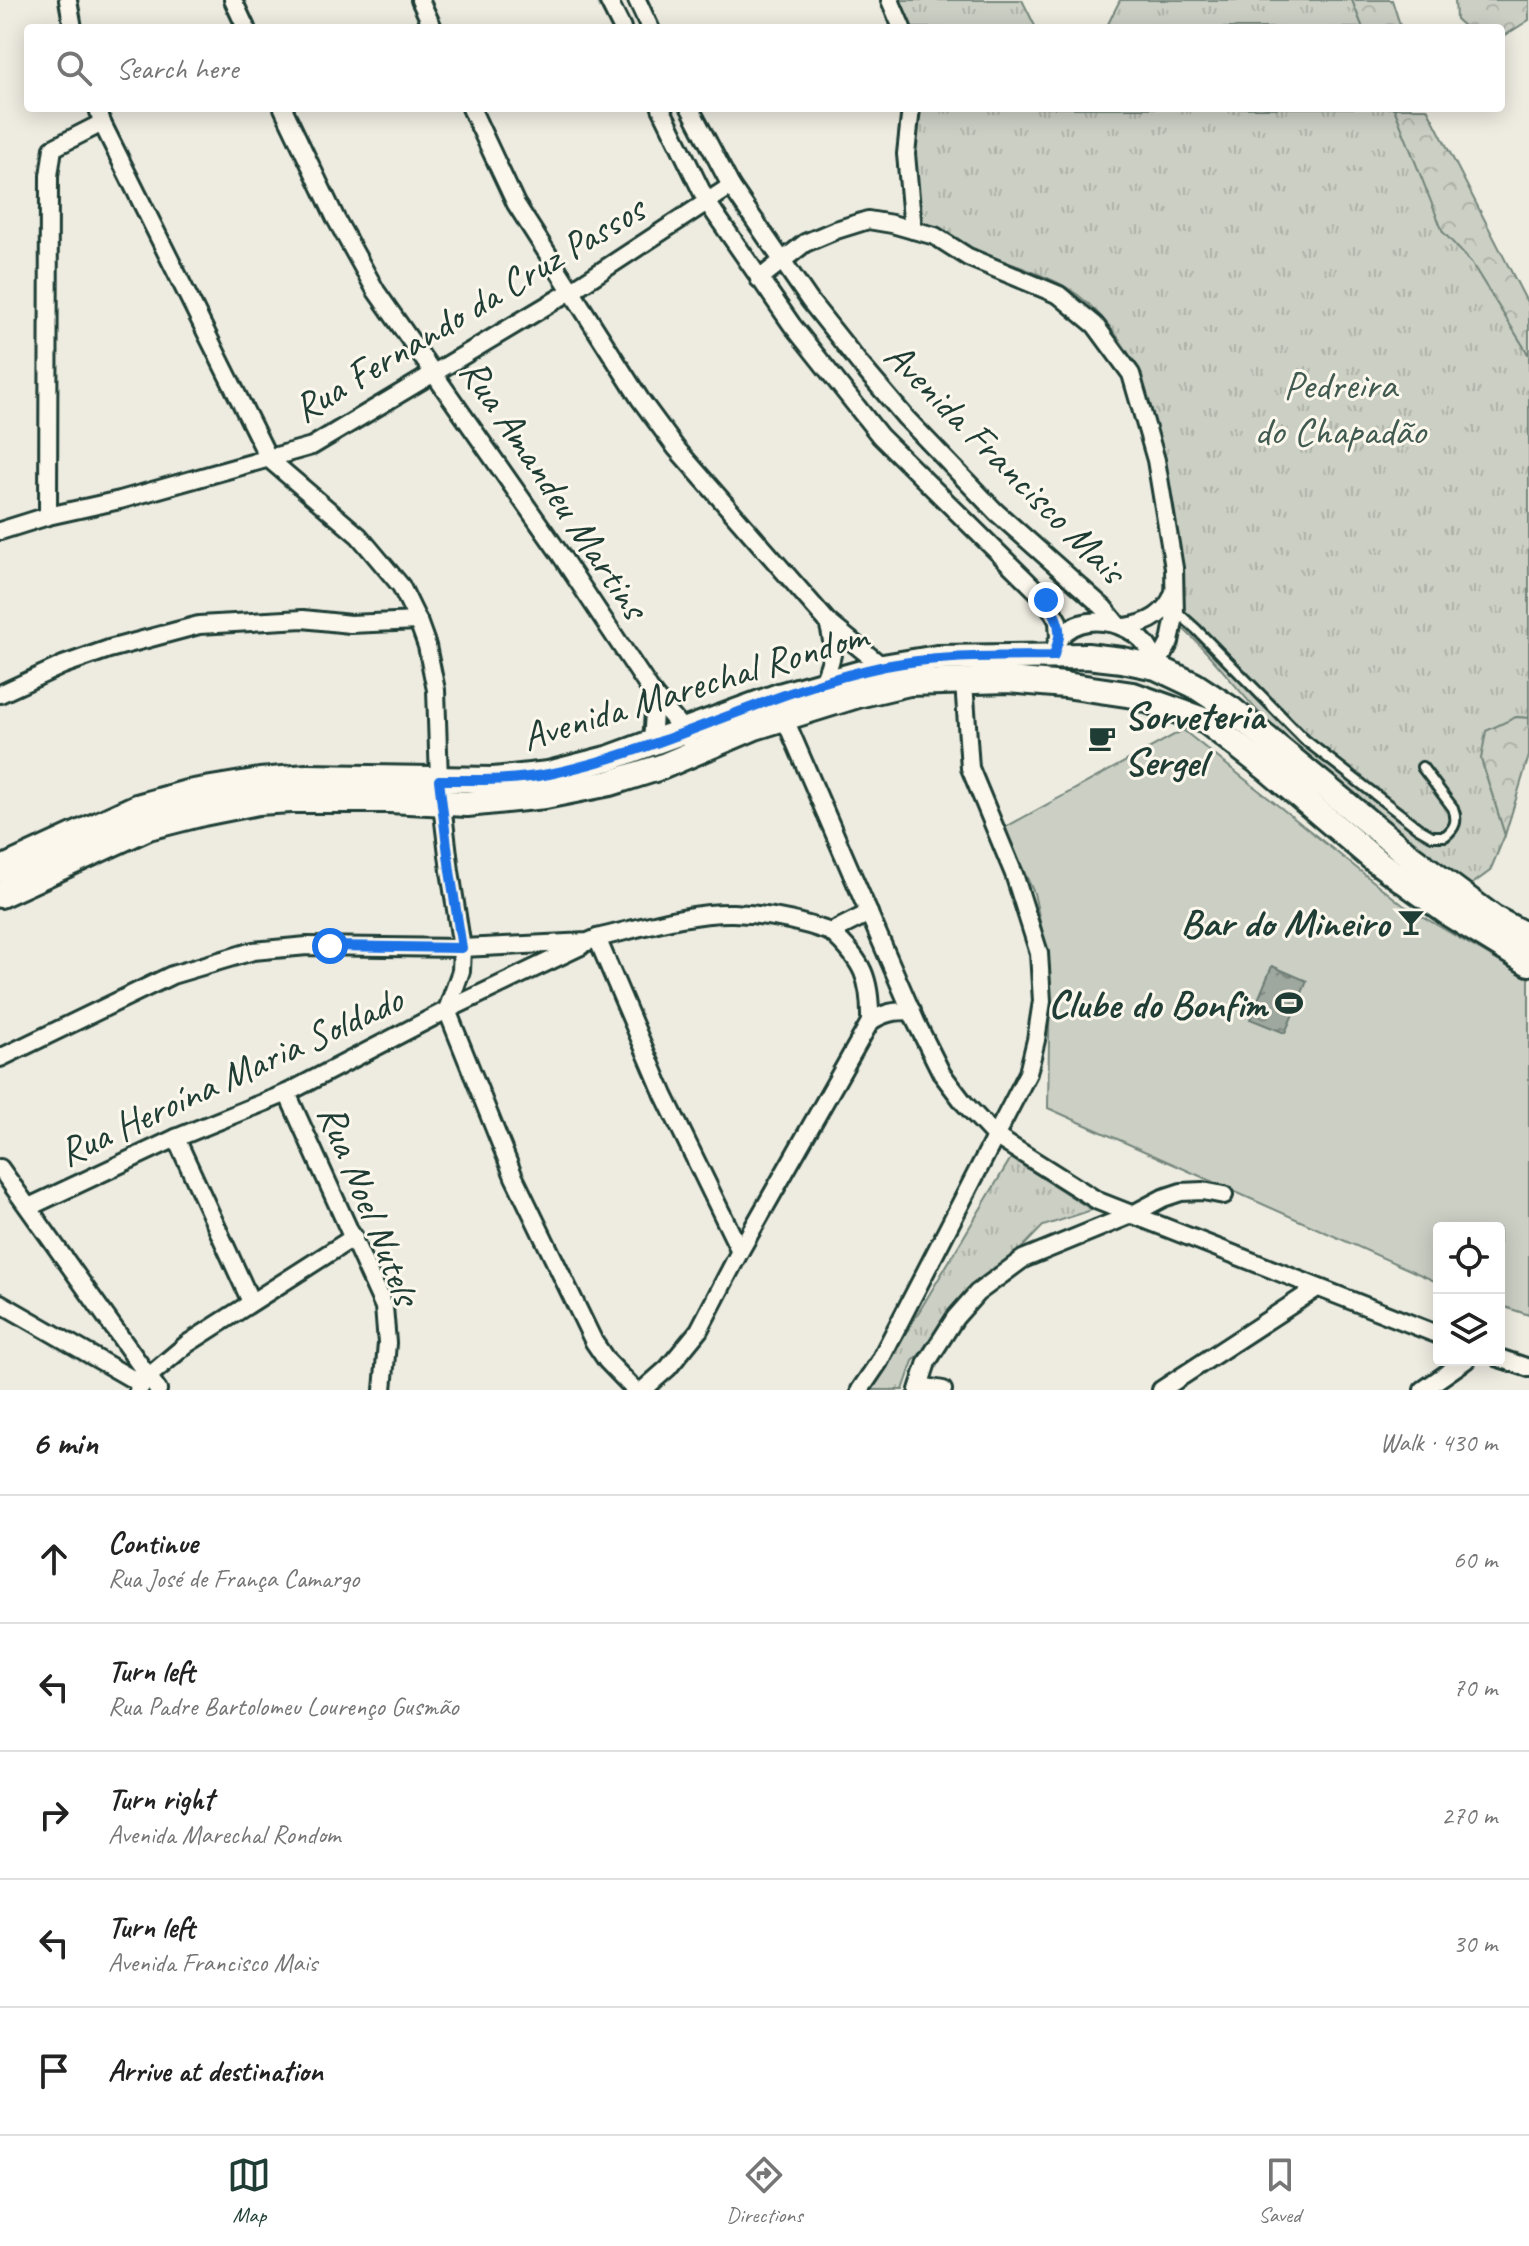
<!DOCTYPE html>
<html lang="en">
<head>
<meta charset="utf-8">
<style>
	:root { --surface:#fff; --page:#f2f2f2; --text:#222; --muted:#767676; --line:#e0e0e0; --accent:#1f3d34 }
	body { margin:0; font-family:Caveat,sans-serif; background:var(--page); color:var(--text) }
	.controls { position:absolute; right:24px; bottom:24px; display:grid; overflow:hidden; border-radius:8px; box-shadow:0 4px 20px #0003 }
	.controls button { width:72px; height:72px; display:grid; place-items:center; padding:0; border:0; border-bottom:2px solid var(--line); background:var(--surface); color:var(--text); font:40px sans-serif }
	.stop { position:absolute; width:24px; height:24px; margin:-18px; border:6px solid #1a73e8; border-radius:50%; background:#fff }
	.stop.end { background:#1a73e8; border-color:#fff; box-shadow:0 2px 8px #0008 }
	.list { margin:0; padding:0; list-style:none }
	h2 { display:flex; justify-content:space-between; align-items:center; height:104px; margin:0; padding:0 32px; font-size:34px }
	h2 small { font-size:26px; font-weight:400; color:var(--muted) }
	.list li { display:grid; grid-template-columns:52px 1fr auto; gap:24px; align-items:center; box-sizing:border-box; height:128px; padding:0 32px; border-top:2px solid var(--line) }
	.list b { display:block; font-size:30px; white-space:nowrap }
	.list p { margin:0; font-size:26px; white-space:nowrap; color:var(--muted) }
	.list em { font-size:26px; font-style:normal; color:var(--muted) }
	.icon { flex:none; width:44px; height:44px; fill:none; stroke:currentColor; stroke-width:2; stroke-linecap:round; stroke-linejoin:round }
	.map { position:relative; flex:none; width:1529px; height:1390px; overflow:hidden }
	.search { position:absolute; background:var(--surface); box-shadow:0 4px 20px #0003; left:24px; right:24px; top:24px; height:88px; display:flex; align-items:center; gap:20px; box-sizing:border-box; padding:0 28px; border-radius:8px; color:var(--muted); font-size:30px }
	.sheet { height:744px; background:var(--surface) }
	nav { display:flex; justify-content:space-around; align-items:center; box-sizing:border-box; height:112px; border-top:2px solid var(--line); background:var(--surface); font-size:22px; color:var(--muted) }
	nav a { display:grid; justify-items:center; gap:4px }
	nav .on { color:var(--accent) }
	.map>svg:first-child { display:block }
	.grass { fill:url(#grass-tufts); stroke:#75867c; stroke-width:2 }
	.forest { fill:url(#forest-crowns); stroke:#75867c; stroke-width:2 }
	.pitch { fill:#cbcfc4; stroke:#75867c; stroke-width:2 }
	.water { fill:url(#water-ripples); stroke:#6c7d74; stroke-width:2 }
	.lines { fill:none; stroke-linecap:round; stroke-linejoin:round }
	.service-casing { stroke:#1f3d34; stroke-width:14 }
	.minor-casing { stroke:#1f3d34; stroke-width:22 }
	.secondary-casing { stroke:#1f3d34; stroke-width:30 }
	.service { stroke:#fbf7ec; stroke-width:8 }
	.minor { stroke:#fbf7ec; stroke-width:16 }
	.secondary { stroke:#fbf7ec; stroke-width:24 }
	.route { stroke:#1a73e8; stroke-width:10 }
	.labels { text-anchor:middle; stroke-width:6; stroke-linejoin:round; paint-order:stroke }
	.street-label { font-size:40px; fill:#1f3d34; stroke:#fbf7ec }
	.park-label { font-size:40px; fill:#415a51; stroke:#fbf7ec }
	.poi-label { font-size:40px; font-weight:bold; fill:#1f3d34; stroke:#fbf7ec; text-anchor:end }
</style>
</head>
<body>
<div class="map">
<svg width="1529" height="1390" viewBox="0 0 1529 1390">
	<defs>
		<pattern id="grass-tufts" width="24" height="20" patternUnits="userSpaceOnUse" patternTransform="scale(2)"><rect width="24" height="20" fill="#cbcfc4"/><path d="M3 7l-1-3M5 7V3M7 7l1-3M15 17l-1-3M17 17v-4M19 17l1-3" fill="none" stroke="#aeb3a9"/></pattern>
		<pattern id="forest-crowns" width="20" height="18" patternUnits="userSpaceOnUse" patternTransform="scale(2)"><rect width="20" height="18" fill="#cbcfc4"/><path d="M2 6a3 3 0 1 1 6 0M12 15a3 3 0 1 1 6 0" fill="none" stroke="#aeb3a9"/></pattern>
		<pattern id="water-ripples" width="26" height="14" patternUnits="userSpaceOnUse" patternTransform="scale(2)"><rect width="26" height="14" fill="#9fa89f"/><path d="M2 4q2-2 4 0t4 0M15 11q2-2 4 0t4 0" fill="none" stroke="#818a82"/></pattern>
	</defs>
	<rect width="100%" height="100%" fill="#eeece1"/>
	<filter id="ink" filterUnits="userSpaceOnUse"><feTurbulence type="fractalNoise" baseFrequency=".0125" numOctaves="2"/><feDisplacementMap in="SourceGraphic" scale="16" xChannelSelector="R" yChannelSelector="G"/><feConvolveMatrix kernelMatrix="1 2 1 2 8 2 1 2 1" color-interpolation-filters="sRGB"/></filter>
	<g filter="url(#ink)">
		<!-- grass -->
		<g class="grass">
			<path d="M899,0H1022L1036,28H909Z"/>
			<path d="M1120,0H1352L1363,28H1106Z"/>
			<path d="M917,108H1394L1443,231L1471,262L1529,355V718L1516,717L1481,759L1505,835L1490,871L1471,885C1408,838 1343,791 1284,738C1246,704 1218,659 1180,626L1140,376C1126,344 1097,305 1066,287C1038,271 1005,263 975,250C956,243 938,231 920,221L915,168Z"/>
			<path d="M1011,1158L1092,1210L1043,1226L913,1361L903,1390H872Z"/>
		</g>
		<!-- forest -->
		<g class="forest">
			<path d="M1352,0H1392L1401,28H1363Z"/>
			<path d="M1455,0H1529V20L1501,38V28H1466L1456,19Z"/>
			<path d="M1394,108H1427L1529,306V355L1471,262L1443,232Z"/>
			<path d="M1516,717L1529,718V756L1505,835L1481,759L1486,731Z"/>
		</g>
		<!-- pitch -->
		<path class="pitch" d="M1183,730L1403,905L1517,972L1529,976V1315L1499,1305V1228H1439V1283L1048,1108L1050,968L1034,893L1004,828Z"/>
		<!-- water -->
		<path class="water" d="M1272,966L1307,981L1285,1033L1250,1019Z"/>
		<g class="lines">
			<!-- service casing -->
			<g class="service-casing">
				<path id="service" d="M1176,611L1196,629L1305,740L1418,828L1432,836H1445C1455,828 1458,821 1453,808L1422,767"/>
			</g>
			<!-- minor casing -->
			<g class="minor-casing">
				<g id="minor">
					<path d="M68,0L73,28"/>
					<path d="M233,0L246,28"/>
					<path d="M420,0L433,28"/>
					<path d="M608,0L622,28"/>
					<path d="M637,0L650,28"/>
					<path d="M890,0L902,28"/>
					<path d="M98,108L102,123L269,459L359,536L401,586L418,621L427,646L436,690L439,780L450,871L462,948L461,971L447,1010L514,1177L594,1342L607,1361L635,1390"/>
					<path d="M283,108L336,219L376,291L558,551L655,697L685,732L688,738"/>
					<path d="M471,108L516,204L640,399L676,448L828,622L883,667"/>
					<path d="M661,108L707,202L792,325L880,436L1046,600L1058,621L1059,638"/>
					<path d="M690,108L731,186L810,301L860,364L906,418L996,512L1104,608L1117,624"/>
					<path d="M911,108L906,154L913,230L935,236L968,257L1059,295L1095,325L1131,374L1156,460L1174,568L1175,616L1170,642L1164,653L1155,659"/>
					<path d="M759,279L805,243L836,230L868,220L892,224L913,230"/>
					<path d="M48,516L49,176L53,148L102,123"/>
					<path d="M0,531L48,516L120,500L312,446L571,291L731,186"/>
					<path d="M1125,627C1148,624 1166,615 1174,592"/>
					<path d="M1056,644C1078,602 1151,624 1156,667"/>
					<path d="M822,684C833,657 836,651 828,622"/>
					<path d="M0,694L63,665L109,649L199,625L303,619L350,624L418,621"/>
					<path d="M784,717L916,1022L942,1074L964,1103L995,1136L1098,1201L1439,1335"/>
					<path d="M652,743L655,697"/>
					<path d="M831,932C863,961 871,979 870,1022"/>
					<path d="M597,938L664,1095L740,1251"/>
					<path d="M0,1058L172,975L253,951L307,946L462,948L588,942L597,938C640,928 690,912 733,913C767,914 799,921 831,932L869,913"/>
					<path d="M287,1093L384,1307L387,1343L383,1390"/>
					<path d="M176,1138L251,1302"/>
					<path d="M0,1168L158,1390"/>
					<path d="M29,1207L176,1138L287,1093L447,1010L581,946"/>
					<path d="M0,1303L141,1384"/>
					<path d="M1499,1358L1529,1368"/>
					<path d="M920,1386L943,1390"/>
					<path d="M138,1390L149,1376L187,1344L354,1237"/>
					<path d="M643,1390L668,1368L699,1330L740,1251L870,1022C884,1012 895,1011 912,1011"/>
					<path d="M860,1390L879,1362L1028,1073L1036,1040L1042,1001L1039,953L1014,874L970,768L964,682"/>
					<path d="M918,1390L927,1362L955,1318L977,1293L1023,1259L1133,1214L1163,1198L1181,1192L1203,1191L1224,1195"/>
					<path d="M1161,1390L1317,1288"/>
					<path d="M1423,1390L1466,1360"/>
				</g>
			</g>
			<!-- secondary casing -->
			<g class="secondary-casing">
				<g id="secondary">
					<path d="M0,870L137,807L187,793L260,781L307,777L494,780L548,774L610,758L779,696L883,667L937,658L1087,656L1122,660L1156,667L1194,685L1232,710L1407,854L1493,918L1529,937"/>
					<path d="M0,895L148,827L203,813L258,802L291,800H389L467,804L545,796L610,783L661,767L755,727L858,695L909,683L1008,680L1065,685L1133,695L1206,721L1269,770L1375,860L1451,915L1529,963"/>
				</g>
			</g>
			<!-- service -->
			<use href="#service" class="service"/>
			<!-- minor -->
			<use href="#minor" class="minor"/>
			<!-- secondary -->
			<use href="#secondary" class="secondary"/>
		</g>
	</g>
	<g class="lines" filter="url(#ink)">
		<!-- route -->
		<path class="route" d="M330,946L462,948L450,871L439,780C476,780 513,781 549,774C664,751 769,690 885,666C941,655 997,657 1054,656C1055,649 1058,644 1059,637C1061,624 1053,610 1046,600"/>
	</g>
	<!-- icons -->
	<defs>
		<g id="cafe-bare" transform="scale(2.16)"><path d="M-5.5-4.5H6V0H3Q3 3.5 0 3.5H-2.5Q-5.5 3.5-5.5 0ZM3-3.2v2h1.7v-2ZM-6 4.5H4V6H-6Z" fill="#1f3d34" stroke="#fbf7ec" stroke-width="2.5" paint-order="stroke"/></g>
		<g id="bar-bare" transform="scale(2.16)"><path d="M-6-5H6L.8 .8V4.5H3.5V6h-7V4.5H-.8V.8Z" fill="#1f3d34" stroke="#fbf7ec" stroke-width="2.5" paint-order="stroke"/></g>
		<g id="stadium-bare" transform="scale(2.16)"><path d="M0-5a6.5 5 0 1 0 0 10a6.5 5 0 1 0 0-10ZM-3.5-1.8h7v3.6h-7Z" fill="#1f3d34" stroke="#fbf7ec" stroke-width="2.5" paint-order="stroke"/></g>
	</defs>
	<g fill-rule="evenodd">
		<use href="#cafe-bare" x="1102" y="738"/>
		<use href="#bar-bare" x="1411" y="922"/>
		<use href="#stadium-bare" x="1289" y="1003"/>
	</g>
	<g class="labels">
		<!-- street labels -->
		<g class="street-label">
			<text transform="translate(468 308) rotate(-31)" y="14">Rua Fernando da Cruz Passos</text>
			<text transform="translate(1006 462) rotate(45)" y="14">Avenida Francisco Mais</text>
			<text transform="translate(555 488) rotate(56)" y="14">Rua Amandeu Martins</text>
			<text transform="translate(694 685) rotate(-17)" y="14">Avenida Marechal Rondom</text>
			<text transform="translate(230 1075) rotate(-25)" y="14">Rua Heroína Maria Soldado</text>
			<text transform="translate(370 1204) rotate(68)" y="14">Rua Noel Nutels</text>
		</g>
		<!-- park labels -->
		<g class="park-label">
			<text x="1340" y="398">Pedreira<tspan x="1340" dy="46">do Chapadão</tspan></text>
		</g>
		<!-- poi labels -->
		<g class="poi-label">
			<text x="1124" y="729" text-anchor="start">Sorveteria<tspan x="1124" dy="46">Sergel</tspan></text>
			<text x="1389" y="936">Bar do Mineiro</text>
			<text x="1267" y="1017">Clube do Bonfim</text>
		</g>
	</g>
</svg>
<div class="controls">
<button><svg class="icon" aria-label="locate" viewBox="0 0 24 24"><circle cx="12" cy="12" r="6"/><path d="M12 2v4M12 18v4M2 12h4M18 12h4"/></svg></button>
<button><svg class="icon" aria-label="layers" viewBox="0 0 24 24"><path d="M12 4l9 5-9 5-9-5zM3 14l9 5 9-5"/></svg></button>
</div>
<div class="stop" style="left:330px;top:946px"></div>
<div class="stop end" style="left:1046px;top:600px"></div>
<div class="search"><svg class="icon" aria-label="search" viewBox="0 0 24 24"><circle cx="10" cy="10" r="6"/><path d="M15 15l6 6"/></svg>Search here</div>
</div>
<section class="sheet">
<h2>6 min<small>Walk · 430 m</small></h2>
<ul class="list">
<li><svg class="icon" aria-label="ahead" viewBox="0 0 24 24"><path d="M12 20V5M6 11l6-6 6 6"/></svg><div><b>Continue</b><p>Rua José de França Camargo</p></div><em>60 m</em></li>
<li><svg class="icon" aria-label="left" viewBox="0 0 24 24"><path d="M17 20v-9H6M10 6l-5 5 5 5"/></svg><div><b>Turn left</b><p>Rua Padre Bartolomeu Lourenço Gusmão</p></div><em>70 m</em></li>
<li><svg class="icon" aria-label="right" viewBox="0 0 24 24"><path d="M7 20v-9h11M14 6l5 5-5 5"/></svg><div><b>Turn right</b><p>Avenida Marechal Rondom</p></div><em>270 m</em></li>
<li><svg class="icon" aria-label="left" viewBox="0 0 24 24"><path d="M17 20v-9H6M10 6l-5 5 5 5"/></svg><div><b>Turn left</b><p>Avenida Francisco Mais</p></div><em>30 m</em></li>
<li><svg class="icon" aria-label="arrive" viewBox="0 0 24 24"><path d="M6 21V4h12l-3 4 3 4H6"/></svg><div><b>Arrive at destination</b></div></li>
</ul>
</section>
<nav>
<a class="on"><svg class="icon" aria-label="map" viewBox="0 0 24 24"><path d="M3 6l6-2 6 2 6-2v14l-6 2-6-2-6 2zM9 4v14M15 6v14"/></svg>Map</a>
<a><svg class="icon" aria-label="directions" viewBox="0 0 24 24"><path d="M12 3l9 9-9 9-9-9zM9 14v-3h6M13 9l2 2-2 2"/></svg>Directions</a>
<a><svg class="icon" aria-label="saved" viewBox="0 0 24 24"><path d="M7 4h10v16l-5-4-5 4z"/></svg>Saved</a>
</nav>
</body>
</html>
